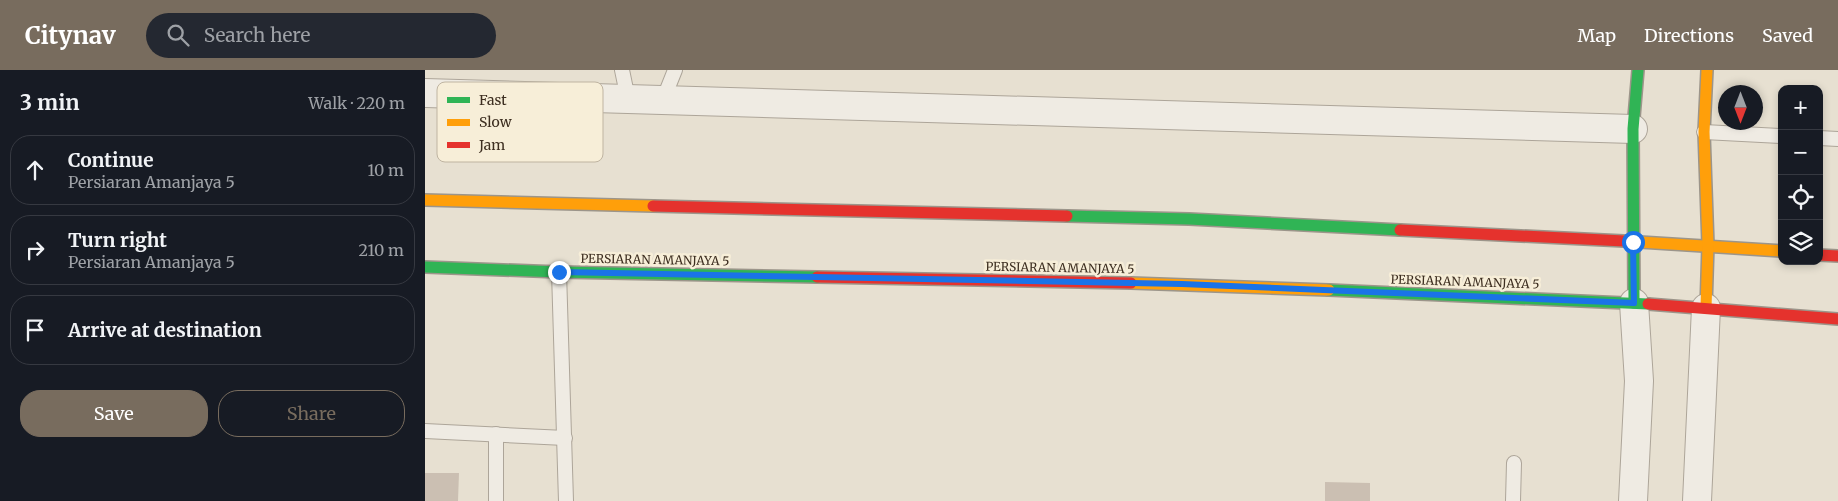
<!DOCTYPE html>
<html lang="en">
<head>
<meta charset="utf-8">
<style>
	:root { --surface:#171b24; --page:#242831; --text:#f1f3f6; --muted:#9ea1a6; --line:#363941; --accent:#786c5e }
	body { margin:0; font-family:Merriweather,serif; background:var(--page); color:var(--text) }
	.controls { position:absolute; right:15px; top:15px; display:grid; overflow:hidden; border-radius:10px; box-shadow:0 2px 8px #0003 }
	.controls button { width:45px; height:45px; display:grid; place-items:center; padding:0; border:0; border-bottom:1px solid var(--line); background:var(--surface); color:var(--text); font:25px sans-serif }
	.compass { position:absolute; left:1293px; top:15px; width:45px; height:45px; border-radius:50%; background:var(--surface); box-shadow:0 2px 8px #0003; rotate:180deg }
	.stop { position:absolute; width:15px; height:15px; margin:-11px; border:4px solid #1a73e8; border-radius:50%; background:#fff }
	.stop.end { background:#1a73e8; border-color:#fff; box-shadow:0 1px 5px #0008 }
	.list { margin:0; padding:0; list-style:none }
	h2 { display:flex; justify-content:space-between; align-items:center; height:65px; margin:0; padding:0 20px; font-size:21px }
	h2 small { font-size:16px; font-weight:400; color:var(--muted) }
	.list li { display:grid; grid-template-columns:32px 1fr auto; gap:15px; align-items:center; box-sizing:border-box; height:70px; margin:0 10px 10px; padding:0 10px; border:1px solid var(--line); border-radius:20px }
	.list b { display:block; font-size:19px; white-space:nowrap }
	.list p { margin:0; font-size:16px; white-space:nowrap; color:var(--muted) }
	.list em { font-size:16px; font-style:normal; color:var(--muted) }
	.actions { display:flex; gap:10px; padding:15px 20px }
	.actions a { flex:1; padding:11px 0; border:1px solid var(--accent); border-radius:20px; text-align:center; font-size:18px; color:var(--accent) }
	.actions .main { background:var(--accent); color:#fff }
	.icon { flex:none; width:28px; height:28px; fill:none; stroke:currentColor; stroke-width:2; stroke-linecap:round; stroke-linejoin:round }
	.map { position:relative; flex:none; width:1413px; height:431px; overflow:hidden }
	header { display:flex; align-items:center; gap:30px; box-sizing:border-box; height:70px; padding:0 25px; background:var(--accent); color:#fff }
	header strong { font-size:24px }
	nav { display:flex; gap:28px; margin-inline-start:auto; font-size:18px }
	.search { width:350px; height:45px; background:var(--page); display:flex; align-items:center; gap:12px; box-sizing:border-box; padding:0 18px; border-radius:28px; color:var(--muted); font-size:19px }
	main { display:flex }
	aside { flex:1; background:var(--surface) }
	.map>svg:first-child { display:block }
	.building { fill:#cbbfb2 }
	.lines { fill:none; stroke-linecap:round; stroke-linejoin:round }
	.lane-casing { stroke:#ada599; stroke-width:16 }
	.street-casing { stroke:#ada599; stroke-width:30 }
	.fast-casing { stroke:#9c958a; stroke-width:14 }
	.slow-casing { stroke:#9c958a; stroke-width:14 }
	.jam-casing { stroke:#9c958a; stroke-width:14 }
	.lane { stroke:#efebe3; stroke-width:14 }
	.street { stroke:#efebe3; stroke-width:28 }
	.fast { stroke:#30b455; stroke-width:11 }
	.slow { stroke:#ff9f0a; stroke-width:11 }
	.jam { stroke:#e5322d; stroke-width:11 }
	.route { stroke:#1a73e8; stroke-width:6 }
	.labels { text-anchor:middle; stroke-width:5; stroke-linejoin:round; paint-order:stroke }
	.street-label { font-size:12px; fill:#3d2e20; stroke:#f7eed8 }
	.key { fill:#f7eed8; stroke:#bfb4a1; stroke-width:1 }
	.key-label { font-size:14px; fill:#3d2e20 }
</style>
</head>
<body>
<header>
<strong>Citynav</strong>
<div class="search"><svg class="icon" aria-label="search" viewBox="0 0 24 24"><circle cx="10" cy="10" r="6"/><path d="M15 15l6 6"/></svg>Search here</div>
<nav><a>Map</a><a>Directions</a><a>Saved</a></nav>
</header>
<main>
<aside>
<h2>3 min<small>Walk · 220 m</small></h2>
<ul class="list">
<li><svg class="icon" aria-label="ahead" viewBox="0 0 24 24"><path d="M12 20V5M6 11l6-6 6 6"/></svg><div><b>Continue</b><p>Persiaran Amanjaya 5</p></div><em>10 m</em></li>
<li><svg class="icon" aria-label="right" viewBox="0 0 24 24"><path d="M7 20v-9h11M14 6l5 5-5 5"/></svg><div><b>Turn right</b><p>Persiaran Amanjaya 5</p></div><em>210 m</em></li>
<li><svg class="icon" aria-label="arrive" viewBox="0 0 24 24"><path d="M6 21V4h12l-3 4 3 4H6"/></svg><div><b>Arrive at destination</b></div></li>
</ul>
<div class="actions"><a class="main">Save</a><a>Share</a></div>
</aside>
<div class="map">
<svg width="1413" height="431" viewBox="0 0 1413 431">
	<rect width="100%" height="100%" fill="#e7e0d1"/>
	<!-- building -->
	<g class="building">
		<path d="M0,403H34L33,431H0Z"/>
		<path d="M900,412L945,413V431H900Z"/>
	</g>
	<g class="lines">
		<!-- lane casing -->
		<g class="lane-casing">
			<g id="lane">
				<path d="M197,0L203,29"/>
				<path d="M238,30L250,0"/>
				<path d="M1279,62L1357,66"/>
				<path d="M1394,68L1413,69"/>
				<path d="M134,202L141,431"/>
				<path d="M0,361L140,368"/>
				<path d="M71,431V364"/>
				<path d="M1088,431L1089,393"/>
			</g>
		</g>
		<!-- street casing -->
		<g class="street-casing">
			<g id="street">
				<path d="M0,23L1208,59"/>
				<path d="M1208,431L1214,311L1209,233"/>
				<path d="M1272,431L1281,238"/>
			</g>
		</g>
		<!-- fast casing -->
		<g class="fast-casing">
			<g id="fast">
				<path d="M642,146L764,149L975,160"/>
				<path d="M0,197L134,202L392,207"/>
				<path d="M904,220L1223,234"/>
				<path d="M1209,233L1208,59L1213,0"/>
			</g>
		</g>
		<!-- slow casing -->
		<g class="slow-casing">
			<g id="slow">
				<path d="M0,130L228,136"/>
				<path d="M1199,171L1357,181"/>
				<path d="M706,213L904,220"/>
				<path d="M1281,238L1283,175L1279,62L1282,0"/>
			</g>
		</g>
		<!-- jam casing -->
		<g class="jam-casing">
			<g id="jam">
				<path d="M228,136L642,146"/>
				<path d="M975,160L1199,171"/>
				<path d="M1394,185L1413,186"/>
				<path d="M392,207L706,213"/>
				<path d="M1223,234L1413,249"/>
			</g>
		</g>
		<!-- lane -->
		<use href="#lane" class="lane"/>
		<!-- street -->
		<use href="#street" class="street"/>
		<!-- fast -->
		<use href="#fast" class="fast"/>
		<!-- slow -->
		<use href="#slow" class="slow"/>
		<!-- jam -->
		<use href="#jam" class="jam"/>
	</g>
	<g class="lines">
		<!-- route -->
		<path class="route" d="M134,202L757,214L1209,233L1208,172"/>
	</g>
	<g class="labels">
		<!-- street labels -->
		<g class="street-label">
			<text transform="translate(230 190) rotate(1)" y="4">PERSIARAN AMANJAYA 5</text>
			<text transform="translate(635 198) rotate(1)" y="4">PERSIARAN AMANJAYA 5</text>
			<text transform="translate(1040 212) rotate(2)" y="4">PERSIARAN AMANJAYA 5</text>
		</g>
	</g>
	<!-- legend -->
	<rect x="12" y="12" width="166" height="80" rx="8" class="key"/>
	<rect x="22" y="27" width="23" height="6" fill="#30b455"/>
	<rect x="22" y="49" width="23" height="7" fill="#ff9f0a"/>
	<rect x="22" y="72" width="23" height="6" fill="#e5322d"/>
	<g class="key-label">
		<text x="54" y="35">Fast</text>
		<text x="54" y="57">Slow</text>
		<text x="54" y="80">Jam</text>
	</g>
</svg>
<div class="controls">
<button>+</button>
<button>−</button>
<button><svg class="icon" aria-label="locate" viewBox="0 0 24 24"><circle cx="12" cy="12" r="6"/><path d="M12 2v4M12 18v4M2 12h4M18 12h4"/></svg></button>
<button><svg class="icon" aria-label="layers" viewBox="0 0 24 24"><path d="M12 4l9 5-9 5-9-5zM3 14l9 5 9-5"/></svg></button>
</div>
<svg class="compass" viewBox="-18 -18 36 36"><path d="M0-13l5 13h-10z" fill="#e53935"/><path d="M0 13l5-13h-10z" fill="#9ea1a6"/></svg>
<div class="stop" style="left:1208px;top:172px"></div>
<div class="stop end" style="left:134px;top:202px"></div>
</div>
</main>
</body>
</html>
